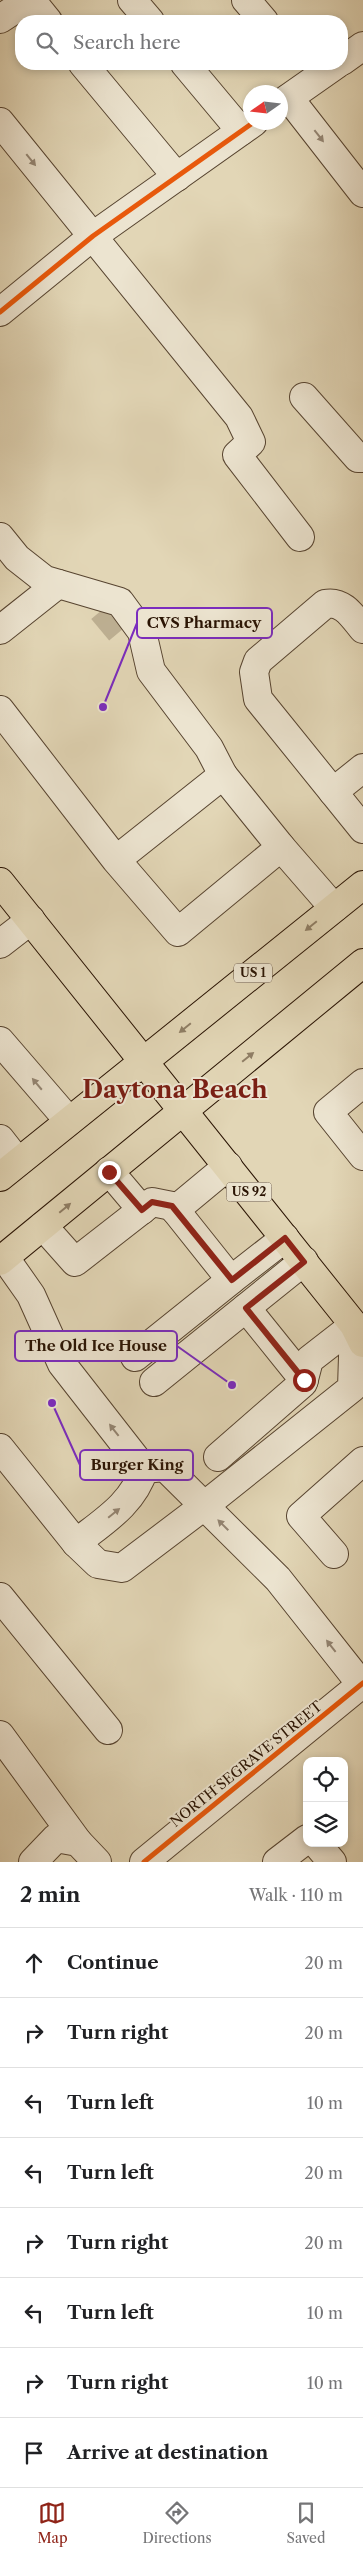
<!DOCTYPE html>
<html lang="en">
<head>
<meta charset="utf-8">
<style>
	:root { --surface:#fff; --page:#f2f2f2; --text:#202124; --muted:#757577; --line:#e0e0e0; --accent:#8f2418 }
	body { margin:0; font-family:"Libre Caslon Text",serif; background:var(--page); color:var(--text) }
	.controls { position:absolute; right:15px; bottom:15px; display:grid; overflow:hidden; border-radius:10px; box-shadow:0 2px 8px #0003 }
	.controls button { width:45px; height:45px; display:grid; place-items:center; padding:0; border:0; border-bottom:1px solid var(--line); background:var(--surface); color:var(--text); font:25px sans-serif }
	.compass { position:absolute; left:243px; top:85px; width:45px; height:45px; border-radius:50%; background:var(--surface); box-shadow:0 2px 8px #0003; rotate:256deg }
	.stop { position:absolute; width:15px; height:15px; margin:-11px; border:4px solid #8f2418; border-radius:50%; background:#fff }
	.stop.end { background:#8f2418; border-color:#fff; box-shadow:0 1px 5px #0008 }
	.list { margin:0; padding:0; list-style:none }
	h2 { display:flex; justify-content:space-between; align-items:center; height:65px; margin:0; padding:0 20px; font-size:21px }
	h2 small { font-size:16px; font-weight:400; color:var(--muted) }
	.list li { display:grid; grid-template-columns:32px 1fr auto; gap:15px; align-items:center; box-sizing:border-box; height:70px; padding:0 20px; border-top:1px solid var(--line) }
	.list b { display:block; font-size:19px; white-space:nowrap }
	.list em { font-size:16px; font-style:normal; color:var(--muted) }
	.icon { flex:none; width:28px; height:28px; fill:none; stroke:currentColor; stroke-width:2; stroke-linecap:round; stroke-linejoin:round }
	.map { position:relative; flex:none; width:363px; height:1862px; overflow:hidden }
	.search { position:absolute; background:var(--surface); box-shadow:0 2px 8px #0003; left:15px; right:15px; top:15px; height:55px; display:flex; align-items:center; gap:12px; box-sizing:border-box; padding:0 18px; border-radius:20px; color:var(--muted); font-size:19px }
	.sheet { height:625px; background:var(--surface) }
	nav { display:flex; justify-content:space-around; align-items:center; box-sizing:border-box; height:70px; border-top:1px solid var(--line); background:var(--surface); font-size:14px; color:var(--muted) }
	nav a { display:grid; justify-items:center; gap:2px }
	nav .on { color:var(--accent) }
	.map>svg:first-child { display:block }
	.lines { fill:none; stroke-linecap:round; stroke-linejoin:round }
	.minor-tunnel { stroke:#bdaf92; stroke-width:28; stroke-dasharray:28 14; stroke-linecap:butt }
	.minor-casing { stroke:#574430; stroke-width:30 }
	.major-casing { stroke:#291303; stroke-width:30 }
	.minor { stroke:#ece4d0; stroke-width:28 }
	.major { stroke:#e2d6b6; stroke-width:28 }
	.cycleway-casing { stroke:#ece4d0; stroke-width:8 }
	.cycleway { stroke:#e8590c; stroke-width:5 }
	.oneway { fill:#948674 }
	.oneway2 { fill:#8f7e65 }
	.route { stroke:#8f2418; stroke-width:6 }
	.labels { text-anchor:middle; stroke-width:4; stroke-linejoin:round; paint-order:stroke }
	.shield { fill:#ece4d0; stroke:#645240; stroke-width:1 }
	.shield-label { font-size:12px; font-weight:bold; fill:#291303 }
	.street-label { font-size:14px; fill:#291303; stroke:#ece4d0 }
	.town-label { font-size:24px; font-weight:bold; fill:#7a1f14; stroke:#ece4d0 }
	.leader { fill:none; stroke:#7b2cbf; stroke-width:2 }
	.callout-dot { fill:#7b2cbf; stroke:#ece4d0; stroke-width:2 }
	.callout { fill:#ece4d0; stroke:#7b2cbf; stroke-width:2 }
	.callout-label { font-size:15px; text-anchor:middle; font-weight:bold; fill:#291303 }
</style>
</head>
<body>
<div class="map">
<svg width="363" height="1862" viewBox="0 0 363 1862">
	<rect width="100%" height="100%" fill="#e2d6b6"/>
	<filter id="stains"><feTurbulence type="fractalNoise" baseFrequency=".004" numOctaves="4"/><feColorMatrix values="0 0 0 0 .2 0 0 0 0 .09 0 0 0 0 .02 0 0 0 .5 -.17"/></filter>
	<radialGradient id="worn" r=".72"><stop offset=".6" stop-color="#630" stop-opacity="0"/><stop offset="1" stop-color="#630" stop-opacity=".3"/></radialGradient>
	<g class="lines">
		<!-- minor-tunnel -->
		<path class="minor-tunnel" d="M102,610L122,634"/>
		<!-- minor casing -->
		<g class="minor-casing">
			<g id="minor">
				<path d="M31,0L48,21"/>
				<path d="M132,0L150,21"/>
				<path d="M246,0L264,21"/>
				<path d="M0,19L29,0"/>
				<path d="M342,61L363,46"/>
				<path d="M83,64L177,177"/>
				<path d="M185,64L241,131"/>
				<path d="M289,98L363,193"/>
				<path d="M280,104L337,64"/>
				<path d="M0,122L239,417L251,442L237,455L300,537"/>
				<path d="M0,312L93,236L254,122"/>
				<path d="M304,397L358,458H363"/>
				<path d="M0,537L17,558L45,580L120,602L142,632L151,671L209,748L223,775"/>
				<path d="M363,629C353,617 343,600 325,604L258,661L254,672L258,699L363,829"/>
				<path d="M0,630L58,584"/>
				<path d="M0,710L116,860L178,932L281,847L223,775L116,860"/>
				<path d="M333,792L363,768"/>
				<path d="M281,847L334,908"/>
				<path d="M0,944L31,920"/>
				<path d="M0,1041L69,1121"/>
				<path d="M363,1083L328,1112L363,1156"/>
				<path d="M0,1139L18,1162"/>
				<path d="M109,1171L142,1210"/>
				<path d="M175,1210L228,1166"/>
				<path d="M43,1226L75,1262L152,1202L172,1206L231,1280L285,1238"/>
				<path d="M5,1258L31,1295L62,1364L144,1469"/>
				<path d="M246,1308L304,1380"/>
				<path d="M135,1357L231,1280"/>
				<path d="M154,1382L304,1261"/>
				<path d="M0,1448L76,1543L98,1564L122,1568L204,1506L352,1388L354,1325"/>
				<path d="M218,1457L303,1383L309,1360L354,1325"/>
				<path d="M144,1469L165,1467L278,1579L361,1684"/>
				<path d="M76,1543C104,1521 133,1504 144,1469"/>
				<path d="M334,1554L301,1516L363,1461"/>
				<path d="M0,1597L108,1730"/>
				<path d="M0,1735L78,1842"/>
				<path d="M316,1843L332,1862"/>
				<path d="M33,1862L56,1838L78,1842L97,1862"/>
				<path d="M144,1862L363,1683"/>
				<path d="M277,1862L307,1839"/>
			</g>
		</g>
		<!-- major casing -->
		<g class="major-casing">
			<g id="major">
				<path d="M0,882L354,1325L363,1343"/>
				<path d="M0,1177L363,885"/>
				<path d="M0,1261L363,963"/>
			</g>
		</g>
		<!-- minor -->
		<use href="#minor" class="minor"/>
		<!-- major -->
		<use href="#major" class="major"/>
		<!-- cycleway casing -->
		<g class="cycleway-casing">
			<g id="cycleway">
				<path d="M0,312L93,236L254,122"/>
				<path d="M144,1862L363,1683"/>
			</g>
		</g>
		<!-- cycleway -->
		<use href="#cycleway" class="cycleway"/>
	</g>
	<!-- one-way arrows -->
	<defs><path id="oneway-solid" d="M-6-.8H1V-3.2L6.5 0L1 3.2V.8H-6Z" transform="scale(1.25)"/></defs>
	<g class="oneway">
		<use href="#oneway-solid" transform="translate(319 136) rotate(52)"/>
		<use href="#oneway-solid" transform="translate(31 160) rotate(51)"/>
		<use href="#oneway-solid" transform="translate(37 1084) rotate(-130)"/>
		<use href="#oneway-solid" transform="translate(114 1430) rotate(-128)"/>
		<use href="#oneway-solid" transform="translate(114 1513) rotate(-39)"/>
		<use href="#oneway-solid" transform="translate(223 1525) rotate(-135)"/>
		<use href="#oneway-solid" transform="translate(331 1646) rotate(-128)"/>
	</g>
	<g class="oneway2">
		<use href="#oneway-solid" transform="translate(311 926) rotate(141)"/>
		<use href="#oneway-solid" transform="translate(185 1028) rotate(141)"/>
		<use href="#oneway-solid" transform="translate(248 1057) rotate(-39)"/>
		<use href="#oneway-solid" transform="translate(65 1208) rotate(-40)"/>
	</g>
	<g class="lines">
		<!-- route -->
		<path class="route" d="M109,1172L142,1210L152,1202L172,1206L232,1280L285,1238L304,1262L246,1308L304,1380"/>
	</g>
	<g class="labels">
		<!-- shield labels -->
		<g class="shield">
			<rect x="234" y="963.5" width="38" height="19" rx="4"/>
			<rect x="226.5" y="1182.5" width="45" height="19" rx="4"/>
		</g>
		<g class="shield-label">
			<text x="253" y="977">US 1</text>
			<text x="249" y="1196">US 92</text>
		</g>
		<!-- street labels -->
		<g class="street-label">
			<text transform="translate(246 1764) rotate(-39)" y="5">NORTH SEGRAVE STREET</text>
		</g>
		<!-- town labels -->
		<g class="town-label">
			<text x="175" y="1098">Daytona Beach</text>
		</g>
	</g>
	<!-- callouts -->
	<path class="leader" d="M103 707L137 623M232 1385L177 1346M52 1403L80 1465"/>
	<g class="callout-dot">
		<circle cx="103" cy="707" r="5"/>
		<circle cx="232" cy="1385" r="5"/>
		<circle cx="52" cy="1403" r="5"/>
	</g>
	<g class="callout">
		<rect x="137" y="608" width="135" height="30" rx="5"/>
		<rect x="15" y="1331" width="162" height="30" rx="5"/>
		<rect x="80" y="1450" width="113" height="30" rx="5"/>
	</g>
	<g class="callout-label">
		<text x="204" y="628">CVS Pharmacy</text>
		<text x="96" y="1351">The Old Ice House</text>
		<text x="137" y="1470">Burger King</text>
	</g>
	<rect width="100%" height="100%" filter="url(#stains)"/>
	<rect width="100%" height="100%" fill="url(#worn)"/>
</svg>
<div class="controls">
<button><svg class="icon" aria-label="locate" viewBox="0 0 24 24"><circle cx="12" cy="12" r="6"/><path d="M12 2v4M12 18v4M2 12h4M18 12h4"/></svg></button>
<button><svg class="icon" aria-label="layers" viewBox="0 0 24 24"><path d="M12 4l9 5-9 5-9-5zM3 14l9 5 9-5"/></svg></button>
</div>
<svg class="compass" viewBox="-18 -18 36 36"><path d="M0-13l5 13h-10z" fill="#e53935"/><path d="M0 13l5-13h-10z" fill="#757577"/></svg>
<div class="stop" style="left:304px;top:1380px"></div>
<div class="stop end" style="left:109px;top:1172px"></div>
<div class="search"><svg class="icon" aria-label="search" viewBox="0 0 24 24"><circle cx="10" cy="10" r="6"/><path d="M15 15l6 6"/></svg>Search here</div>
</div>
<section class="sheet">
<h2>2 min<small>Walk · 110 m</small></h2>
<ul class="list">
<li><svg class="icon" aria-label="ahead" viewBox="0 0 24 24"><path d="M12 20V5M6 11l6-6 6 6"/></svg><div><b>Continue</b></div><em>20 m</em></li>
<li><svg class="icon" aria-label="right" viewBox="0 0 24 24"><path d="M7 20v-9h11M14 6l5 5-5 5"/></svg><div><b>Turn right</b></div><em>20 m</em></li>
<li><svg class="icon" aria-label="left" viewBox="0 0 24 24"><path d="M17 20v-9H6M10 6l-5 5 5 5"/></svg><div><b>Turn left</b></div><em>10 m</em></li>
<li><svg class="icon" aria-label="left" viewBox="0 0 24 24"><path d="M17 20v-9H6M10 6l-5 5 5 5"/></svg><div><b>Turn left</b></div><em>20 m</em></li>
<li><svg class="icon" aria-label="right" viewBox="0 0 24 24"><path d="M7 20v-9h11M14 6l5 5-5 5"/></svg><div><b>Turn right</b></div><em>20 m</em></li>
<li><svg class="icon" aria-label="left" viewBox="0 0 24 24"><path d="M17 20v-9H6M10 6l-5 5 5 5"/></svg><div><b>Turn left</b></div><em>10 m</em></li>
<li><svg class="icon" aria-label="right" viewBox="0 0 24 24"><path d="M7 20v-9h11M14 6l5 5-5 5"/></svg><div><b>Turn right</b></div><em>10 m</em></li>
<li><svg class="icon" aria-label="arrive" viewBox="0 0 24 24"><path d="M6 21V4h12l-3 4 3 4H6"/></svg><div><b>Arrive at destination</b></div></li>
</ul>
</section>
<nav>
<a class="on"><svg class="icon" aria-label="map" viewBox="0 0 24 24"><path d="M3 6l6-2 6 2 6-2v14l-6 2-6-2-6 2zM9 4v14M15 6v14"/></svg>Map</a>
<a><svg class="icon" aria-label="directions" viewBox="0 0 24 24"><path d="M12 3l9 9-9 9-9-9zM9 14v-3h6M13 9l2 2-2 2"/></svg>Directions</a>
<a><svg class="icon" aria-label="saved" viewBox="0 0 24 24"><path d="M7 4h10v16l-5-4-5 4z"/></svg>Saved</a>
</nav>
</body>
</html>
